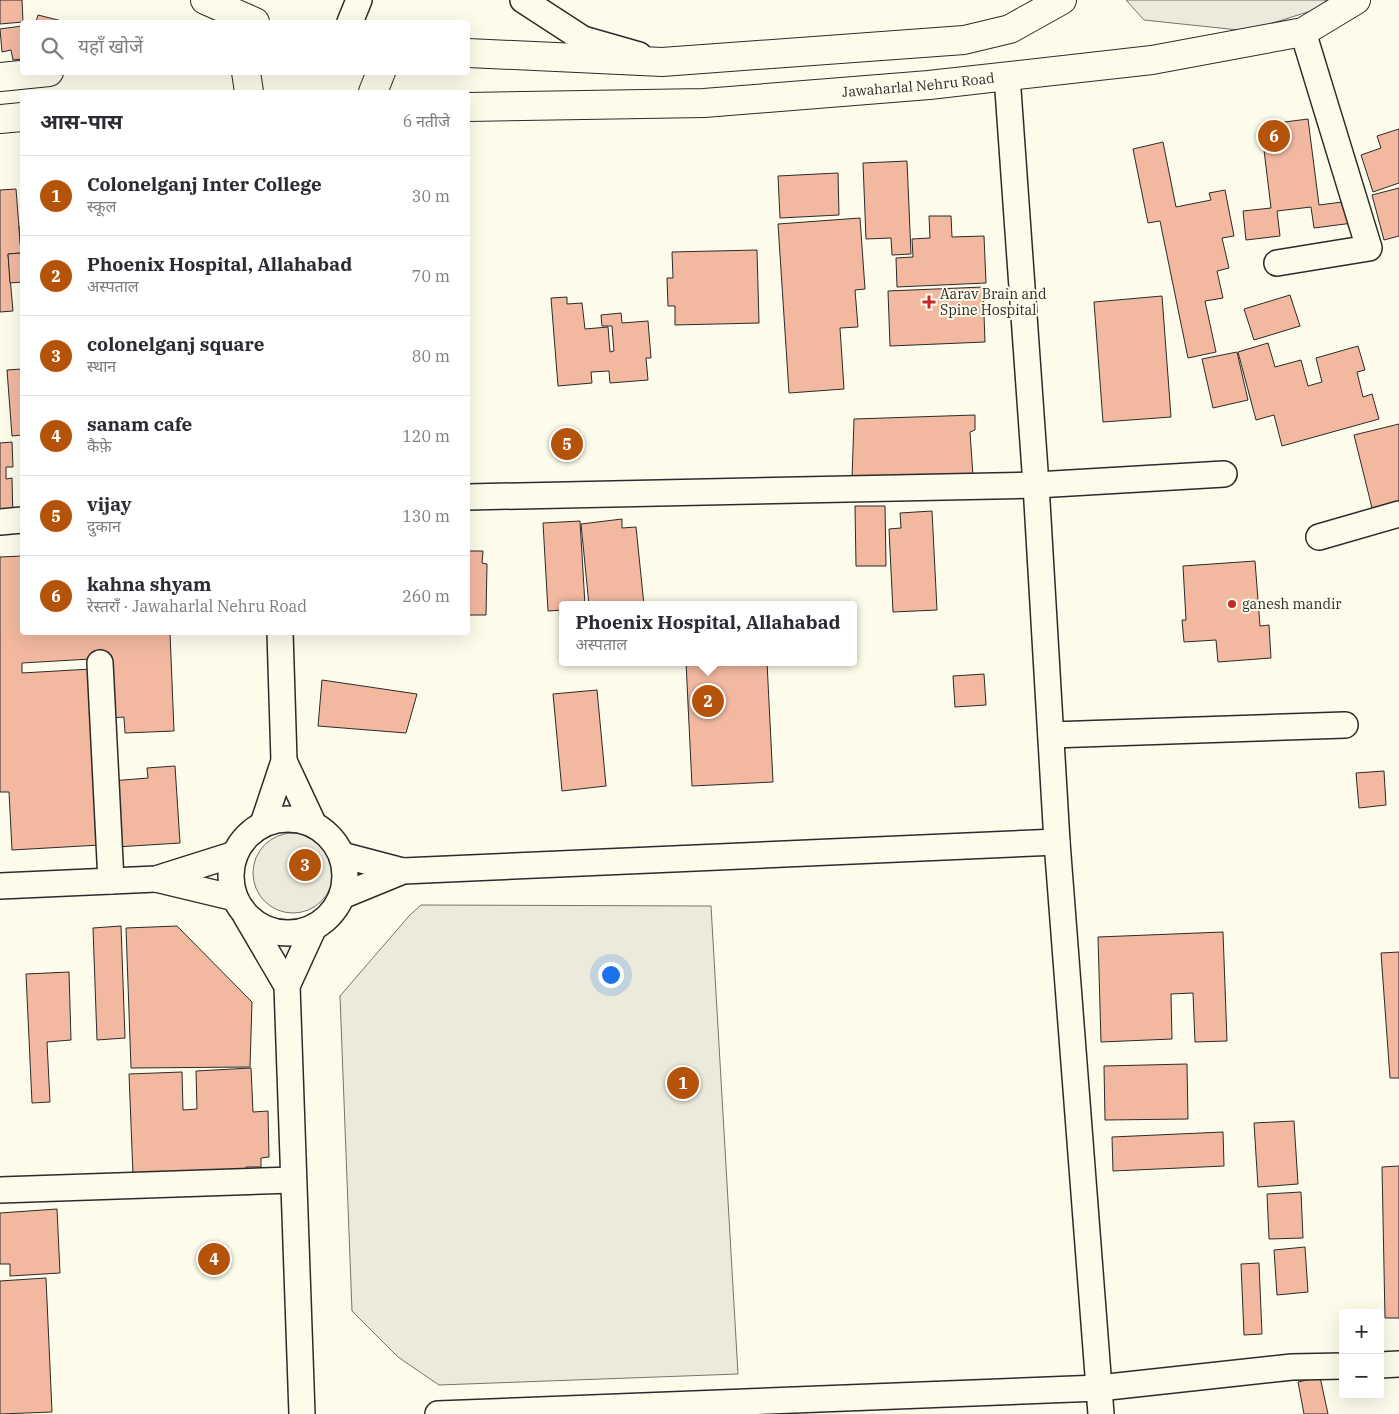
<!DOCTYPE html>
<html lang="hi">
<head>
<meta charset="utf-8">
<style>
	:root { --surface:#fff; --page:#f7f7f7; --text:#2b2b33; --muted:#7c7c81; --line:#e1e1e2; --accent:#b45309 }
	body { margin:0; font-family:"IBM Plex Serif","Noto Sans Devanagari",serif; background:var(--page); color:var(--text) }
	.controls { position:absolute; right:15px; bottom:15px; display:grid; overflow:hidden; border-radius:5px; box-shadow:0 5px 20px #0002 }
	.controls button { width:45px; height:45px; display:grid; place-items:center; padding:0; border:0; border-bottom:1px solid var(--line); background:var(--surface); color:var(--text); font:25px sans-serif }
	.you { position:absolute; left:610px; top:974px; width:18px; height:18px; margin:-12px; border:4px solid #fff; border-radius:50%; background:#1a73e8; box-shadow:0 0 0 8px #1a73e833 }
	.badge { display:grid; place-items:center; width:32px; height:32px; border-radius:50%; background:var(--accent); color:#fff; font-size:16px; font-weight:700 }
	.pin { position:absolute; translate:-50% -50%; border:2px solid #fff; box-shadow:0 1px 5px #0006 }
	.popup { position:absolute; left:559px; top:601px; width:298px; height:65px; box-sizing:border-box; display:grid; place-content:center; border-radius:5px; background:var(--surface); filter:drop-shadow(0 1px 4px #0005); font-size:16px; white-space:nowrap; color:var(--muted) }
	.popup b { font-size:19px; color:var(--text) }
	.popup::after { content:''; position:absolute; left:50%; top:100%; margin-left:-10px; border:10px solid transparent; border-top-color:var(--surface) }
	.list { margin:0; padding:0; list-style:none }
	h2 { display:flex; justify-content:space-between; align-items:center; height:65px; margin:0; padding:0 20px; font-size:21px }
	h2 small { font-size:16px; font-weight:400; color:var(--muted) }
	.list li { display:grid; grid-template-columns:32px 1fr auto; gap:15px; align-items:center; box-sizing:border-box; height:80px; padding:0 20px; border-top:1px solid var(--line) }
	.list b { display:block; font-size:19px; white-space:nowrap }
	.list p { margin:0; font-size:16px; white-space:nowrap; color:var(--muted) }
	.list em { font-size:16px; font-style:normal; color:var(--muted) }
	.icon { flex:none; width:28px; height:28px; fill:none; stroke:currentColor; stroke-width:2; stroke-linecap:round; stroke-linejoin:round }
	.map { position:relative; flex:none; width:1399px; height:1414px; overflow:hidden }
	.search { position:absolute; background:var(--surface); box-shadow:0 5px 20px #0002; left:20px; top:20px; width:450px; height:55px; display:flex; align-items:center; gap:12px; box-sizing:border-box; padding:0 18px; border-radius:5px; color:var(--muted); font-size:19px }
	.panel { position:absolute; background:var(--surface); box-shadow:0 5px 20px #0002; left:20px; top:90px; width:450px; height:545px; border-radius:5px }
	.map>svg:first-child { display:block }
	.green { fill:#ecebdb; stroke:#74746e }
	.building { fill:#f2b8a0; stroke:#2b2b2b }
	.lines { fill:none; stroke-linecap:round; stroke-linejoin:round }
	.street-casing { stroke:#2b2b2b; stroke-width:28 }
	.secondary-casing { stroke:#2b2b2b; stroke-width:30 }
	.highway-casing { stroke:#2b2b2b; stroke-width:30 }
	.street { stroke:#fdfbea; stroke-width:25 }
	.secondary { stroke:#fdfbea; stroke-width:28 }
	.highway { stroke:#fdfbea; stroke-width:28 }
	.poi-dot { fill:#c62828; stroke:#fdfbea; stroke-width:2 }
	.labels { text-anchor:middle; stroke-width:4; stroke-linejoin:round; paint-order:stroke }
	.street-label { font-size:14px; fill:#2b2b2b; stroke:#fdfbea }
	.poi-label { font-size:14px; fill:#2b2b2b; stroke:#fdfbea; text-anchor:start }
</style>
</head>
<body>
<div class="map">
<svg width="1399" height="1414" viewBox="0 0 1399 1414">
	<rect width="100%" height="100%" fill="#fdfbea"/>
	<!-- green -->
	<g class="green">
		<path d="M1126,0H1326L1323,7L1248,31L1144,20Z"/>
		<circle cx="293" cy="873" r="40"/>
		<path d="M421,905L711,906L738,1374L439,1385L398,1357L352,1311L340,996L409,916Z"/>
	</g>
	<!-- building -->
	<g class="building">
		<path d="M0,0H22L23,22L0,24Z"/>
		<path d="M38,15L66,22H36Z"/>
		<path d="M22,26V59L13,60L11,50L2,52L0,29Z"/>
		<path d="M1308,119L1319,205L1350,201L1353,223L1314,228L1311,207L1277,211L1280,236L1246,240L1243,211L1271,208L1261,125Z"/>
		<path d="M1399,129V183L1373,192L1361,155L1381,148L1377,136Z"/>
		<path d="M1163,142L1176,207L1211,200L1209,193L1225,190L1234,236L1222,238L1229,268L1217,271L1223,298L1205,301L1216,352L1188,358L1160,221L1148,223L1133,149Z"/>
		<path d="M907,161L911,254L892,255L891,238L866,239L863,163Z"/>
		<path d="M838,173L839,215L780,218L778,176Z"/>
		<path d="M1399,188V236L1384,240L1372,195Z"/>
		<path d="M16,189L21,253L8,254L13,311L0,312V190Z"/>
		<path d="M929,216H951L952,237L984,236L986,283L897,287L896,258L913,257L912,239L930,238Z"/>
		<path d="M860,218L865,289L855,290L858,327L840,328L844,389L789,393L778,224Z"/>
		<path d="M19,227H22V282L10,283L8,254L21,253Z"/>
		<path d="M757,250L759,323L675,325V306H668L667,278H673L672,252Z"/>
		<path d="M983,287L985,342L890,346L888,291Z"/>
		<path d="M1290,295L1300,326L1254,340L1244,309Z"/>
		<path d="M1162,296L1171,417L1103,422L1094,302Z"/>
		<path d="M567,297V304L582,303L585,329L608,327L610,352L614,351L612,326H602L601,315L621,313L622,323L648,321L651,358H646L648,380L610,383L609,371L591,372L592,383L558,386L551,298Z"/>
		<path d="M1268,343L1275,367L1301,360L1308,386L1322,382L1316,358L1358,346L1365,370L1357,372L1363,397L1372,394L1379,419L1282,446L1274,415L1256,420L1238,352Z"/>
		<path d="M1237,352L1248,400L1213,408L1202,359Z"/>
		<path d="M22,369V435L12,436L7,370Z"/>
		<path d="M975,415V430L970,432L973,476L852,479L854,419Z"/>
		<path d="M1399,424V510L1374,516L1354,435Z"/>
		<path d="M12,442L13,467H6V479L12,478L13,518L0,519V443Z"/>
		<path d="M855,506H885L886,566H856Z"/>
		<path d="M932,511L937,610L893,612L889,529L901,528L900,513Z"/>
		<path d="M622,519V528L636,527L644,605H589L581,524Z"/>
		<path d="M580,521L585,605H563V610L548,611L543,523Z"/>
		<path d="M468,551H483L482,563L487,564L486,615H468Z"/>
		<path d="M22,556V632H179L170,633L174,731L125,733L124,717L111,718L108,658L22,663V673L91,669L100,845L12,850L9,792H0V557Z"/>
		<path d="M1255,561L1260,626L1269,625L1271,658L1218,662L1216,640L1184,642L1182,620H1186L1183,566Z"/>
		<path d="M686,662H767L773,782L692,786Z"/>
		<path d="M984,674L986,705L955,707L953,676Z"/>
		<path d="M322,680L417,694L406,733L318,726Z"/>
		<path d="M597,690L606,786L562,791L553,694Z"/>
		<path d="M175,766L180,843L116,847L111,781L148,778L147,768Z"/>
		<path d="M1384,771L1386,805L1359,808L1356,773Z"/>
		<path d="M121,926L125,1038L97,1040L93,928Z"/>
		<path d="M177,926L252,1002L250,1067L131,1068L126,928Z"/>
		<path d="M1223,932L1227,1041L1195,1042L1193,993L1171,994L1172,1039L1101,1042L1098,937Z"/>
		<path d="M1399,952V1078H1390L1381,953Z"/>
		<path d="M69,972L71,1040L47,1042L50,1102L32,1103L26,974Z"/>
		<path d="M1187,1064L1188,1119L1105,1120L1104,1066Z"/>
		<path d="M251,1068L253,1112L268,1111L269,1157L261,1158V1167H246L247,1171L133,1175L129,1074L182,1072L183,1110L197,1109L196,1071Z"/>
		<path d="M1294,1121L1298,1184L1258,1187L1254,1123Z"/>
		<path d="M1223,1132L1224,1166L1113,1171L1112,1137Z"/>
		<path d="M1399,1166V1318H1385L1382,1167Z"/>
		<path d="M1301,1192L1303,1238L1269,1239L1267,1194Z"/>
		<path d="M57,1209L60,1273L10,1276V1264H0V1213Z"/>
		<path d="M1305,1247L1308,1292L1277,1295L1274,1250Z"/>
		<path d="M1259,1263L1262,1334L1244,1335L1241,1264Z"/>
		<path d="M46,1278L52,1412L0,1414V1281Z"/>
		<path d="M1320,1377L1328,1414H1304L1298,1382Z"/>
	</g>
	<g class="lines">
		<!-- street casing -->
		<g class="street-casing">
			<g id="street">
				<path d="M523,0L583,39L639,55"/>
				<path d="M350,22L359,0"/>
				<path d="M1007,76L1036,485L1057,842L1101,1414"/>
				<path d="M1277,263L1369,248L1303,32"/>
				<path d="M468,497L1036,485L1224,474"/>
				<path d="M0,522L22,520"/>
				<path d="M1319,537L1399,514"/>
				<path d="M100,663L111,881"/>
				<path d="M1051,735L1345,725"/>
				<path d="M284,761L313,823"/>
				<circle cx="288" cy="876" r="57"/>
				<path d="M263,824L284,761L280,632"/>
				<path d="M342,855L403,871"/>
				<path d="M156,879L235,898"/>
				<path d="M0,886L156,879L235,854"/>
				<path d="M342,896L403,871L1057,842"/>
				<path d="M246,916L287,986L302,1414"/>
				<path d="M287,986L314,927"/>
				<path d="M0,1190L292,1180"/>
				<path d="M1380,1365L1399,1364"/>
				<path d="M438,1414L1099,1388L1292,1367L1343,1366"/>
			</g>
		</g>
		<!-- secondary casing -->
		<g class="secondary-casing">
			<path id="secondary" d="M205,0L255,22"/>
		</g>
		<!-- highway casing -->
		<g class="highway-casing">
			<g id="highway">
				<path d="M468,53L662,62L964,40L1010,29L1062,0"/>
				<path d="M246,72L249,92"/>
				<path d="M0,77L49,72"/>
				<path d="M373,92L381,72"/>
				<path id="s1" d="M468,107L704,103L929,85L1152,60L1303,32L1356,0"/>
				<path d="M0,119L22,117"/>
			</g>
		</g>
		<!-- street -->
		<use href="#street" class="street"/>
		<!-- secondary -->
		<use href="#secondary" class="secondary"/>
		<!-- highway -->
		<use href="#highway" class="highway"/>
	</g>
	<!-- markers -->
	<g class="poi-dot">
		<path d="M926.5 294.5h5v5h5v5h-5v5h-5v-5h-5v-5h5z"/>
		<circle cx="1232" cy="604" r="5"/>
	</g>
	<g class="labels">
		<!-- street labels -->
		<g class="street-label">
			<text dy="5" stroke="none"><textPath href="#s1" startOffset="451">Jawaharlal Nehru Road</textPath></text>
		</g>
		<!-- poi labels -->
		<g class="poi-label">
			<text x="940" y="299">Aarav Brain and<tspan x="940" dy="16">Spine Hospital</tspan></text>
			<text x="1242" y="609">ganesh mandir</text>
		</g>
	</g>
</svg>
<div class="controls">
<button>+</button>
<button>−</button>
</div>
<div class="you"></div>
<div class="pin badge" style="left:683px;top:1083px">1</div>
<div class="pin badge" style="left:708px;top:701px">2</div>
<div class="popup"><b>Phoenix Hospital, Allahabad</b>अस्पताल</div>
<div class="pin badge" style="left:305px;top:865px">3</div>
<div class="pin badge" style="left:214px;top:1259px">4</div>
<div class="pin badge" style="left:567px;top:444px">5</div>
<div class="pin badge" style="left:1274px;top:136px">6</div>
<div class="search"><svg class="icon" aria-label="search" viewBox="0 0 24 24"><circle cx="10" cy="10" r="6"/><path d="M15 15l6 6"/></svg>यहाँ खोजें</div>
<section class="panel">
<h2>आस-पास<small>6 नतीजे</small></h2>
<ul class="list">
<li><span class="badge">1</span><div><b>Colonelganj Inter College</b><p>स्कूल</p></div><em>30 m</em></li>
<li><span class="badge">2</span><div><b>Phoenix Hospital, Allahabad</b><p>अस्पताल</p></div><em>70 m</em></li>
<li><span class="badge">3</span><div><b>colonelganj square</b><p>स्थान</p></div><em>80 m</em></li>
<li><span class="badge">4</span><div><b>sanam cafe</b><p>कैफ़े</p></div><em>120 m</em></li>
<li><span class="badge">5</span><div><b>vijay</b><p>दुकान</p></div><em>130 m</em></li>
<li><span class="badge">6</span><div><b>kahna shyam</b><p>रेस्तराँ · Jawaharlal Nehru Road</p></div><em>260 m</em></li>
</ul>
</section>
</div>
</body>
</html>
